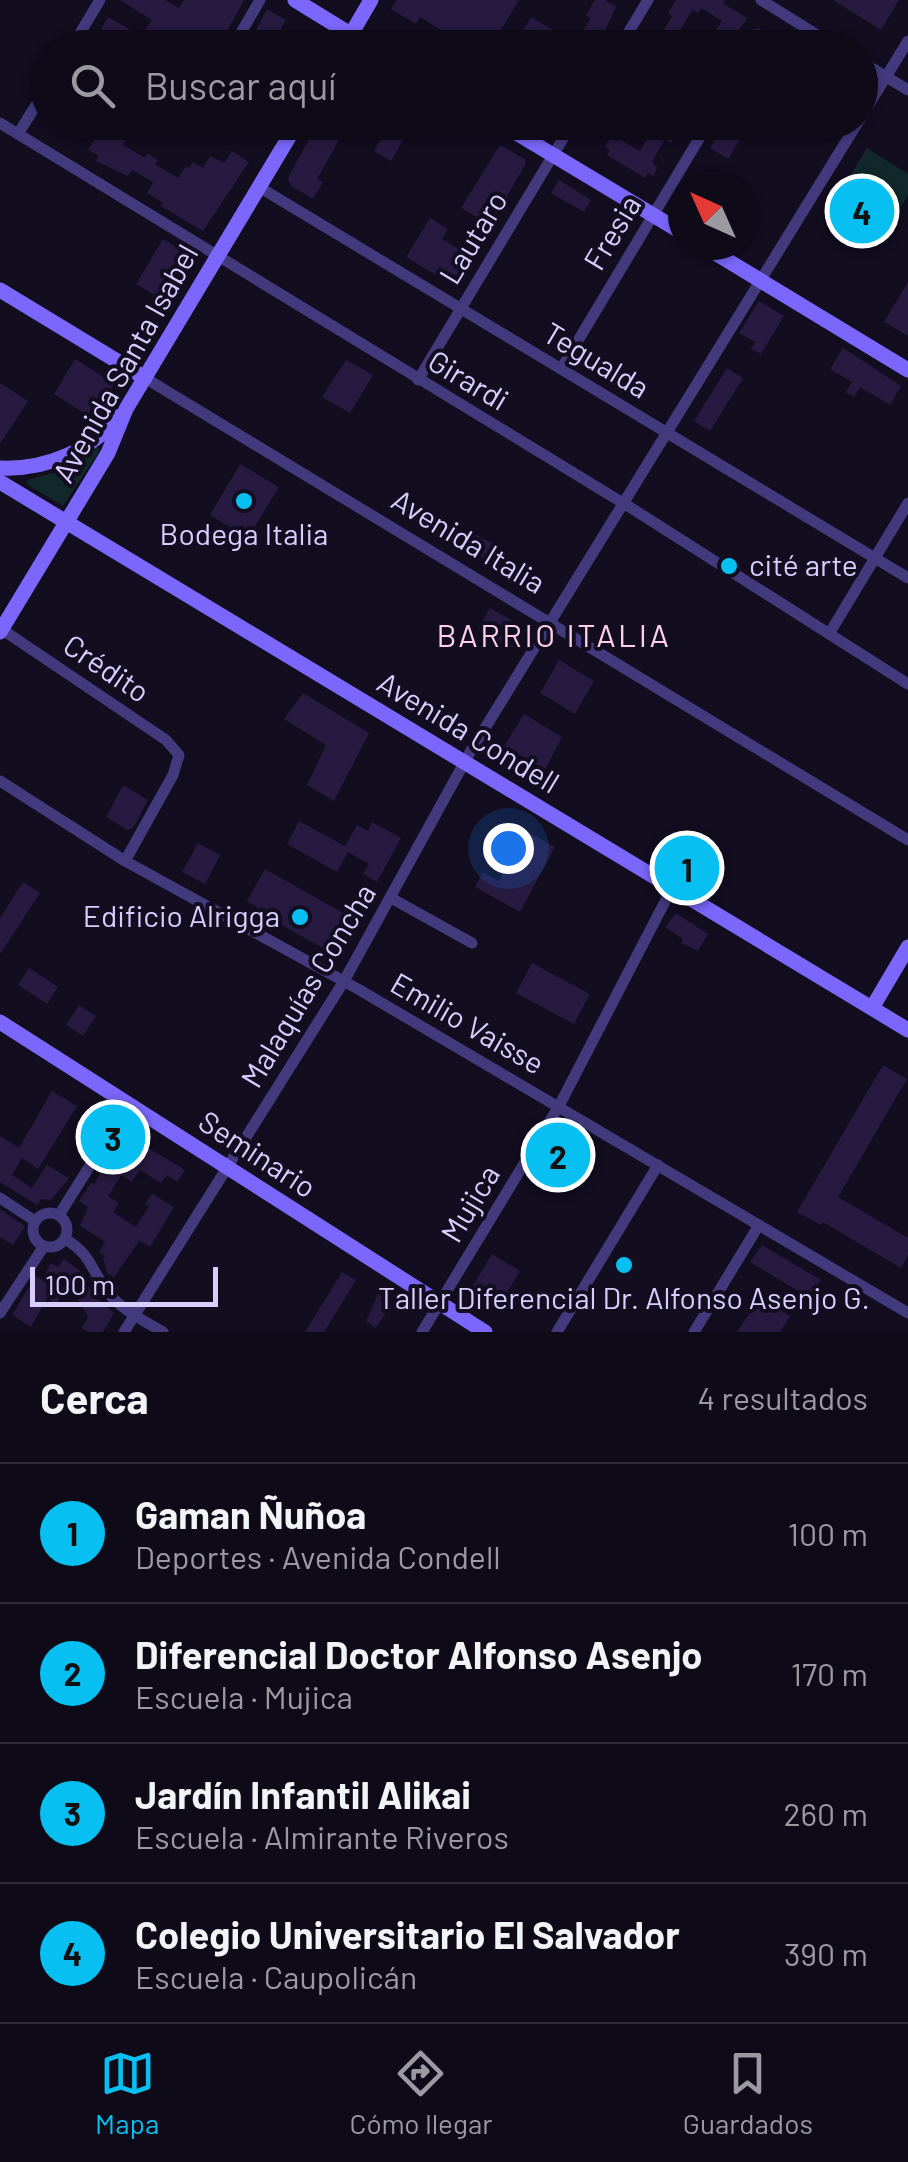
<!DOCTYPE html>
<html lang="es">
<head>
<meta charset="utf-8">
<style>
	:root { --surface:#0e0a18; --page:#171321; --text:#f1f3f6; --muted:#9b9aa2; --line:#2e2b37; --accent:#07c0f1 }
	body { margin:0; font-family:Barlow,sans-serif; background:var(--page); color:var(--text) }
	.compass { position:absolute; left:668px; top:170px; width:90px; height:90px; border-radius:50%; background:var(--surface); box-shadow:0 2px 8px #0004; rotate:315deg }
	.scale { position:absolute; left:30px; bottom:25px; width:188px; box-sizing:border-box; padding-left:10px; border:5px solid #d8cefe; border-top:0; font-size:28px; line-height:35px; white-space:nowrap; color:#d8cefe; -webkit-text-stroke:8px #130d20; paint-order:stroke }
	.you { position:absolute; left:508px; top:848px; width:35px; height:35px; margin:-25px; border:8px solid #fff; border-radius:50%; background:#1a73e8; box-shadow:0 0 0 15px #1a73e833 }
	.badge { display:grid; place-items:center; width:65px; height:65px; border-radius:50%; background:var(--accent); color:#111; font-size:32px; font-weight:700 }
	.pin { position:absolute; translate:-50% -50%; border:5px solid #fff; box-shadow:0 2px 10px #0006 }
	.list { margin:0; padding:0; list-style:none }
	h2 { display:flex; justify-content:space-between; align-items:center; height:130px; margin:0; padding:0 40px; font-size:42px }
	h2 small { font-size:32px; font-weight:400; color:var(--muted) }
	.list li { display:grid; grid-template-columns:65px 1fr auto; gap:30px; align-items:center; box-sizing:border-box; height:140px; padding:0 40px; border-top:2px solid var(--line) }
	.list b { display:block; font-size:38px; white-space:nowrap }
	.list p { margin:0; font-size:32px; white-space:nowrap; color:var(--muted) }
	.list em { font-size:32px; font-style:normal; color:var(--muted) }
	.icon { flex:none; width:55px; height:55px; fill:none; stroke:currentColor; stroke-width:2; stroke-linecap:round; stroke-linejoin:round }
	.map { position:relative; flex:none; width:908px; height:1332px; overflow:hidden }
	.search { position:absolute; background:var(--surface); box-shadow:0 2px 8px #0004; left:30px; right:30px; top:30px; height:110px; display:flex; align-items:center; gap:25px; box-sizing:border-box; padding:0 35px; border-radius:55px; color:var(--muted); font-size:38px }
	.sheet { height:690px; background:var(--surface) }
	nav { display:flex; justify-content:space-around; align-items:center; box-sizing:border-box; height:140px; border-top:2px solid var(--line); background:var(--surface); font-size:28px; color:var(--muted) }
	nav a { display:grid; justify-items:center; gap:5px }
	nav .on { color:var(--accent) }
	.map>svg:first-child { display:block }
	.green { fill:#11282a }
	.building { fill:#261a40 }
	.lines { fill:none; stroke-linecap:round; stroke-linejoin:round }
	.street { stroke:#433a7e; stroke-width:11 }
	.secondary { stroke:#7b67fb; stroke-width:15 }
	.poi-dot { fill:#07c0f1; stroke:#130d20; stroke-width:4 }
	.labels { text-anchor:middle; stroke-width:8; stroke-linejoin:round; paint-order:stroke }
	.street-label { font-size:30px; fill:#d8cefe; stroke:#130d20 }
	.poi-label { font-size:30px; fill:#d8cefe; stroke:#130d20 }
	.neighbourhood-label { font-size:32px; letter-spacing:2.5px; fill:#fed0e8; stroke:#130d20 }
</style>
</head>
<body>
<div class="map">
<svg width="908" height="1332" viewBox="0 0 908 1332">
	<rect width="100%" height="100%" fill="#130d20"/>
	<!-- green -->
	<g class="green">
		<path d="M867,148L908,174V195L883,235L833,204Z"/>
		<path d="M97,447L100,450L63,506L27,484V480L60,471Z"/>
	</g>
	<!-- building -->
	<g class="building">
		<path d="M120,0H165L179,8L184,0H244L218,48H204L184,35L176,48H110L95,39L108,17L141,36L152,20Z"/>
		<path d="M397,0H519L490,48H470L420,17L416,24L391,9Z"/>
		<path d="M595,0H605L616,7L597,48H555L547,42L544,48H513L531,17L572,41L576,35L579,37L591,18L586,15Z"/>
		<path d="M676,0H725L723,3L747,18L737,33L758,28L794,48H747L750,42L729,29L725,35L716,30L722,21L701,8L698,13L692,10L670,48H657L650,43L657,30L662,33L672,16L668,13Z"/>
		<path d="M833,0H899L881,30Z"/>
		<path d="M267,9L286,20L281,29L300,40L305,32L330,48H247Z"/>
		<path d="M105,122H136L123,145L145,158L147,153L158,160L155,164L178,178L186,166L189,168L192,162L203,168L210,156L224,163L232,151L249,162L203,231L161,206L163,203L147,193L153,182L132,170L128,176L96,161L99,156L88,150Z"/>
		<path d="M318,122H345L356,129L350,140L342,135L317,179L323,182L313,199L291,186L288,178Z"/>
		<path d="M363,122H414L391,161L374,151L383,135Z"/>
		<path d="M657,122H686L671,143L665,139L653,160V164L658,167L653,176L648,173L645,178L607,155L610,150L605,147L612,135L640,151Z"/>
		<path d="M728,122H761L754,134L749,136L744,133L728,159L710,148L715,140L725,136L732,125Z"/>
		<path d="M500,145L526,160L525,165L490,225L461,208Z"/>
		<path d="M559,180L591,200L584,212L551,193Z"/>
		<path d="M430,218L448,229L442,239L470,256L456,279L448,282L406,257Z"/>
		<path d="M163,239L192,256L166,302L136,284Z"/>
		<path d="M908,282V336L884,322Z"/>
		<path d="M759,301L784,316L761,354L751,349L755,342L739,333Z"/>
		<path d="M843,348L901,386L890,405L860,387L854,397L846,392L852,382L830,369Z"/>
		<path d="M75,359L111,382L113,387L103,402L98,399L87,415L54,394Z"/>
		<path d="M346,360L373,375L350,413L322,397Z"/>
		<path d="M727,368L743,378L710,431L694,421Z"/>
		<path d="M0,383L28,401L0,444Z"/>
		<path d="M240,464L279,487L248,538L210,515Z"/>
		<path d="M472,533L492,543L494,547L491,552L496,555L491,563L458,544L463,535L469,539Z"/>
		<path d="M490,608L520,625L522,631L511,649L478,629Z"/>
		<path d="M559,660L594,681L575,714L540,693Z"/>
		<path d="M303,693L369,733L334,801L307,785L326,745L284,719Z"/>
		<path d="M524,714L562,737L545,770L504,746Z"/>
		<path d="M123,785L148,800L133,828L128,830L106,817Z"/>
		<path d="M299,821L345,846L357,825L368,831L372,822L401,838L377,882L363,874L369,864L348,852L337,872L287,844Z"/>
		<path d="M526,831L555,847L520,912L475,887L483,872L499,881Z"/>
		<path d="M198,843L220,855L205,884L182,872Z"/>
		<path d="M265,869L343,913L354,899L366,905L337,956L255,910L257,907L247,901Z"/>
		<path d="M23,882L40,893L0,954V918Z"/>
		<path d="M676,913L708,934L698,951L681,943L683,939L665,927Z"/>
		<path d="M532,963L590,994L574,1024L516,993Z"/>
		<path d="M29,968L58,987L47,1004L18,985Z"/>
		<path d="M79,1005L96,1016L83,1036L66,1025Z"/>
		<path d="M883,1065L907,1079L838,1197L908,1238V1255L901,1268L823,1222L821,1225L797,1212Z"/>
		<path d="M52,1091L77,1106L38,1169L22,1158L12,1175L32,1188L47,1165L69,1178L51,1200L41,1199L37,1205L0,1182V1136L19,1148Z"/>
		<path d="M122,1132L185,1170L177,1182L167,1175L161,1183L140,1170L132,1182L121,1175L108,1196L119,1203L113,1212L136,1227L149,1206L145,1204L152,1194L174,1207L150,1247L139,1241L114,1277L107,1273L103,1259L105,1256L99,1252L105,1242L80,1226L88,1207L79,1201L91,1183L94,1185L107,1160L114,1164L124,1147L116,1142Z"/>
		<path d="M0,1209L25,1226L13,1245L0,1237Z"/>
		<path d="M762,1245L821,1280L808,1297L750,1262Z"/>
		<path d="M492,1254L520,1271L499,1306L471,1289Z"/>
		<path d="M64,1259L80,1271L95,1297L114,1313L103,1332H88L82,1328L88,1317L69,1284L56,1304L47,1298L31,1327L12,1315L36,1276L42,1280L51,1263L58,1267Z"/>
		<path d="M342,1272L356,1280L324,1332H305Z"/>
		<path d="M378,1294L392,1303L376,1328L366,1321Z"/>
		<path d="M760,1297L790,1316L780,1332H737Z"/>
	</g>
	<g class="lines">
		<!-- street -->
		<g class="street">
			<path d="M761,0L838,48"/>
			<path d="M71,48L100,0"/>
			<path d="M232,48L260,0"/>
			<path d="M619,48L648,0"/>
			<path d="M860,61L908,90"/>
			<path d="M860,119L908,41"/>
			<path d="M0,123L636,511L908,684"/>
			<path d="M18,134L48,86"/>
			<path d="M259,187L908,578"/>
			<path d="M561,369L709,122"/>
			<path d="M145,378L908,840"/>
			<path d="M418,380L573,122"/>
			<path d="M0,628L166,740L179,755L173,775L125,861"/>
			<path d="M829,634L908,503"/>
			<path d="M0,781L125,861L358,989L908,1313"/>
			<path d="M391,898L472,943"/>
			<path d="M0,1198L35,1221"/>
			<circle cx="50" cy="1230" r="17"/>
			<path d="M59,1215L128,1105"/>
			<path d="M65,1239C93,1255 91,1272 110,1295C124,1311 144,1321 163,1332"/>
			<path d="M0,1313L44,1246"/>
			<path d="M124,1332L344,981L469,754L858,122"/>
			<path d="M422,1332L559,1106L672,888"/>
			<path d="M557,1332L658,1165"/>
			<path d="M694,1332L759,1225"/>
		</g>
		<!-- secondary -->
		<g class="secondary">
			<path d="M295,0L373,48"/>
			<path d="M343,48L371,0"/>
			<path d="M498,122L683,233"/>
			<path d="M702,245L908,370"/>
			<path d="M0,290L145,378"/>
			<path d="M0,468C47,470 89,451 120,416"/>
			<path d="M0,482L908,1030"/>
			<path d="M0,632L108,453L126,409L298,122"/>
			<path d="M872,1008L908,947"/>
			<path d="M0,1022L485,1332"/>
		</g>
	</g>
	<!-- markers -->
	<g class="poi-dot">
		<circle cx="244" cy="501" r="10"/>
		<circle cx="729" cy="566" r="10"/>
		<circle cx="300" cy="917" r="10"/>
		<circle cx="624" cy="1265" r="10"/>
	</g>
	<g class="labels">
		<!-- street labels -->
		<g class="street-label">
			<text transform="translate(613 233) rotate(-59)" y="10">Fresia</text>
			<text transform="translate(474 238) rotate(-59)" y="10">Lautaro</text>
			<text transform="translate(596 361) rotate(31)" y="10">Tegualda</text>
			<text transform="translate(126 364) rotate(-61)" y="10">Avenida Santa Isabel</text>
			<text transform="translate(468 381) rotate(31)" y="10">Girardi</text>
			<text transform="translate(468 542) rotate(31)" y="10">Avenida Italia</text>
			<text transform="translate(106 669) rotate(34)" y="10">Crédito</text>
			<text transform="translate(468 733) rotate(31)" y="10">Avenida Condell</text>
			<text transform="translate(309 986) rotate(-59)" y="10">Malaquías Concha</text>
			<text transform="translate(467 1024) rotate(30)" y="10">Emilio Vaisse</text>
			<text transform="translate(257 1155) rotate(33)" y="10">Seminario</text>
			<text transform="translate(471 1204) rotate(-59)" y="10">Mujica</text>
		</g>
		<!-- poi labels -->
		<g class="poi-label">
			<text x="244" y="545">Bodega Italia</text>
			<text x="749" y="576" text-anchor="start">cité arte</text>
			<text x="280" y="927" text-anchor="end">Edificio Alrigga</text>
			<text x="624" y="1309">Taller Diferencial Dr. Alfonso Asenjo G.</text>
		</g>
		<!-- neighbourhood labels -->
		<g class="neighbourhood-label">
			<text x="554" y="647">BARRIO ITALIA</text>
		</g>
	</g>
</svg>
<svg class="compass" viewBox="-18 -18 36 36"><path d="M0-13l5 13h-10z" fill="#e53935"/><path d="M0 13l5-13h-10z" fill="#9b9aa2"/></svg>
<div class="scale">100 m</div>
<div class="you"></div>
<div class="pin badge" style="left:687px;top:868px">1</div>
<div class="pin badge" style="left:558px;top:1155px">2</div>
<div class="pin badge" style="left:113px;top:1137px">3</div>
<div class="pin badge" style="left:862px;top:211px">4</div>
<div class="search"><svg class="icon" aria-label="search" viewBox="0 0 24 24"><circle cx="10" cy="10" r="6"/><path d="M15 15l6 6"/></svg>Buscar aquí</div>
</div>
<section class="sheet">
<h2>Cerca<small>4 resultados</small></h2>
<ul class="list">
<li><span class="badge">1</span><div><b>Gaman Ñuñoa</b><p>Deportes · Avenida Condell</p></div><em>100 m</em></li>
<li><span class="badge">2</span><div><b>Diferencial Doctor Alfonso Asenjo</b><p>Escuela · Mujica</p></div><em>170 m</em></li>
<li><span class="badge">3</span><div><b>Jardín Infantil Alikai</b><p>Escuela · Almirante Riveros</p></div><em>260 m</em></li>
<li><span class="badge">4</span><div><b>Colegio Universitario El Salvador</b><p>Escuela · Caupolicán</p></div><em>390 m</em></li>
</ul>
</section>
<nav>
<a class="on"><svg class="icon" aria-label="map" viewBox="0 0 24 24"><path d="M3 6l6-2 6 2 6-2v14l-6 2-6-2-6 2zM9 4v14M15 6v14"/></svg>Mapa</a>
<a><svg class="icon" aria-label="directions" viewBox="0 0 24 24"><path d="M12 3l9 9-9 9-9-9zM9 14v-3h6M13 9l2 2-2 2"/></svg>Cómo llegar</a>
<a><svg class="icon" aria-label="saved" viewBox="0 0 24 24"><path d="M7 4h10v16l-5-4-5 4z"/></svg>Guardados</a>
</nav>
</body>
</html>
